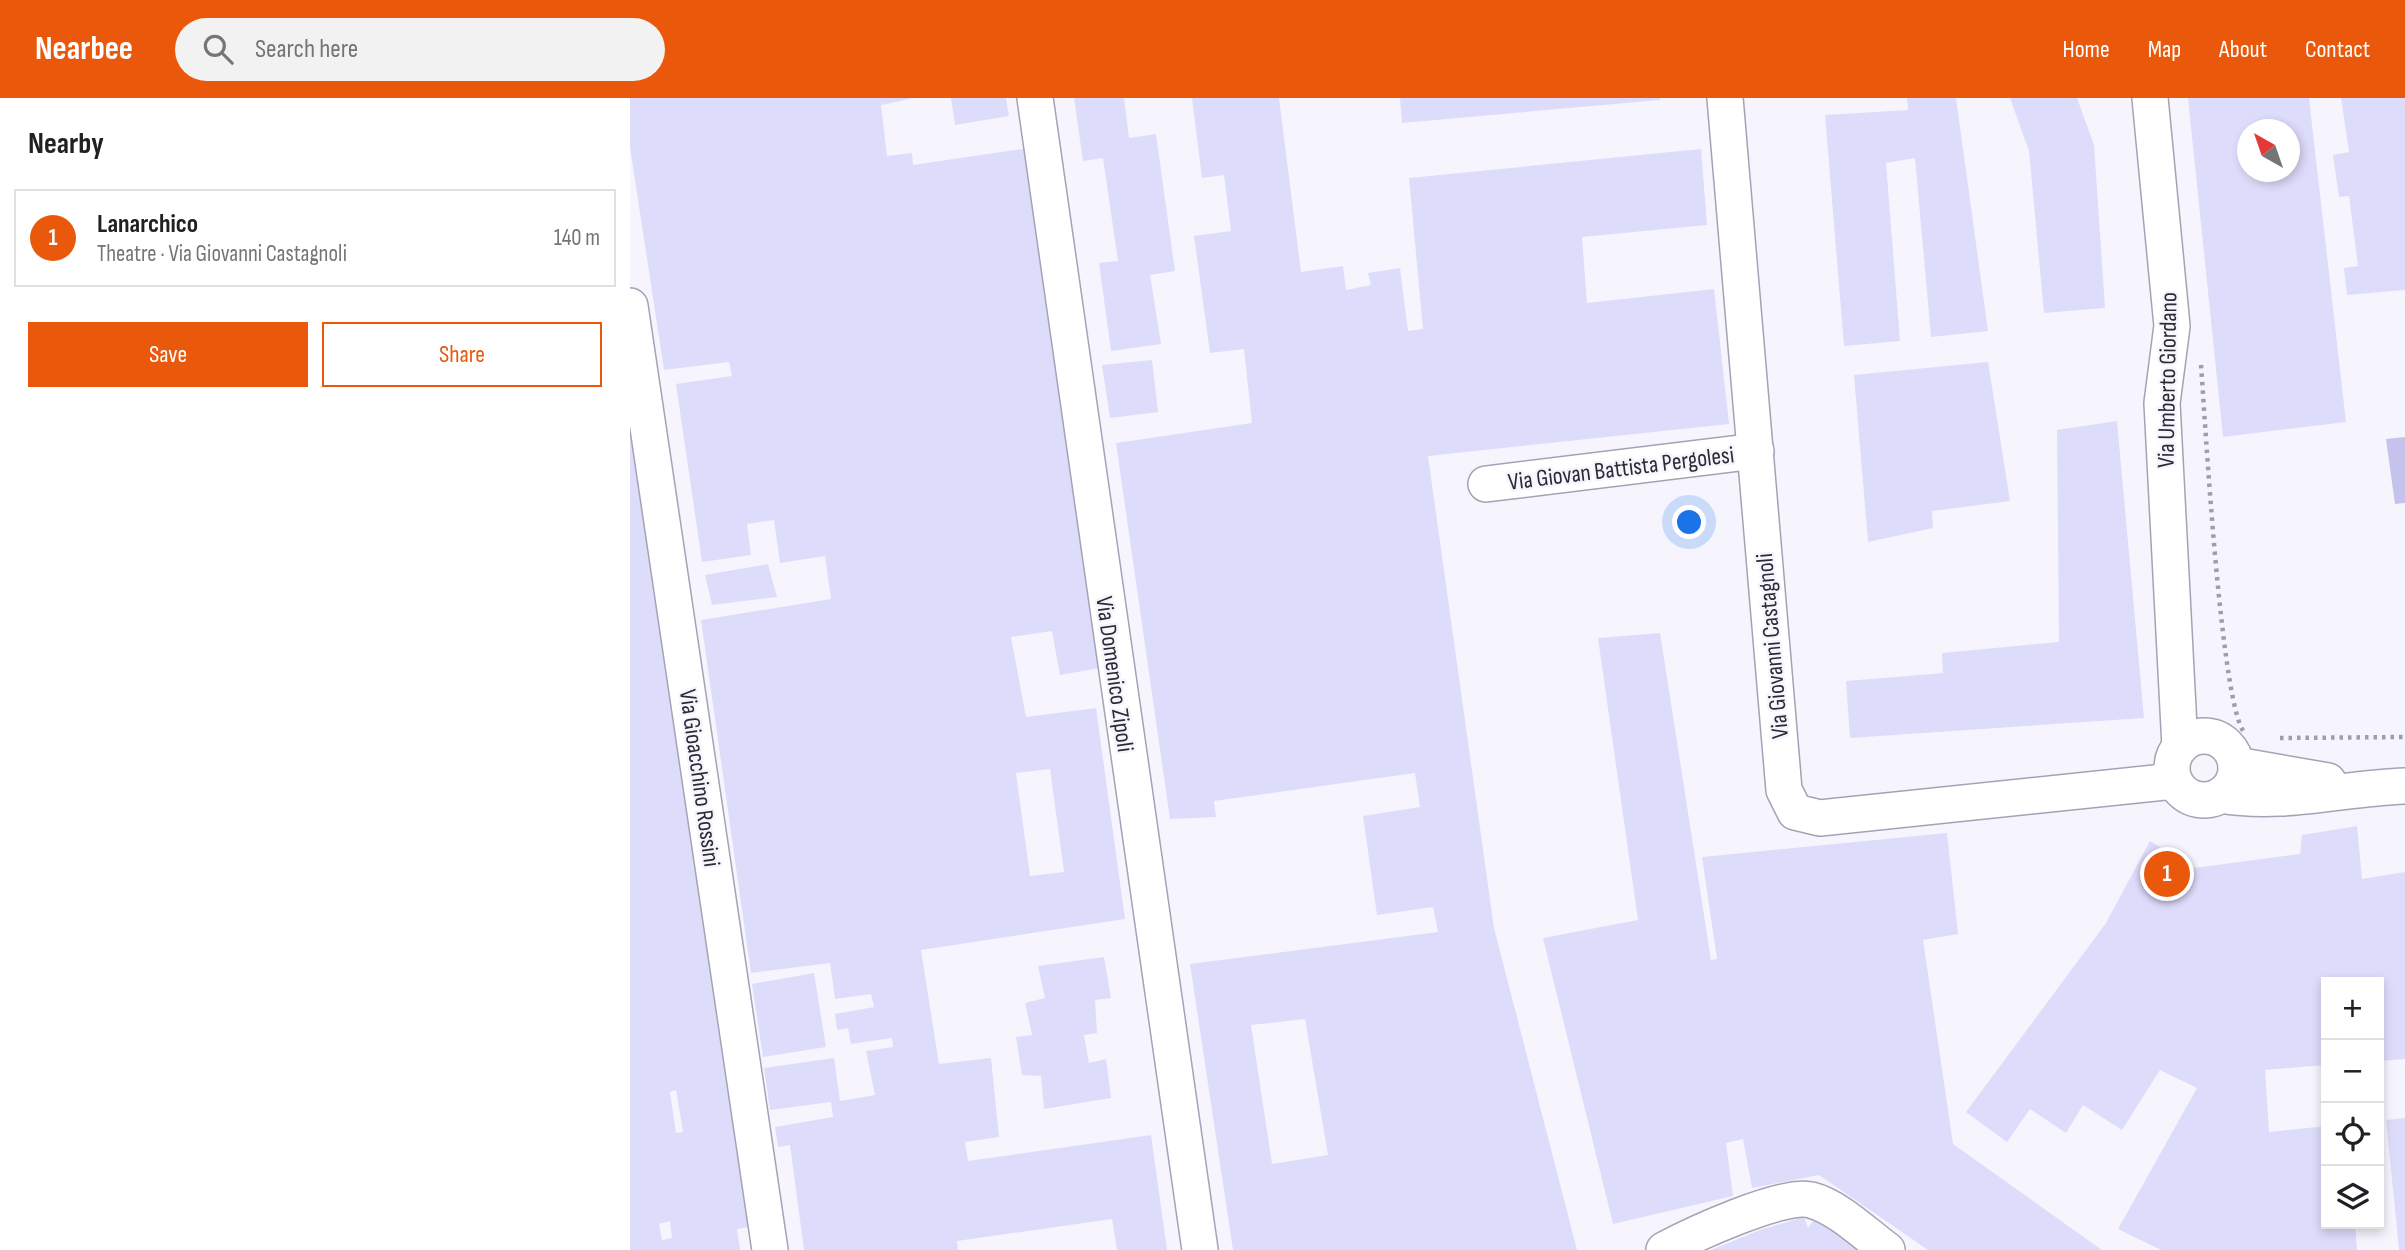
<!DOCTYPE html>
<html lang="en">
<head>
<meta charset="utf-8">
<style>
	:root { --surface:#fff; --page:#f2f2f2; --text:#202124; --muted:#757577; --line:#e0e0e0; --accent:#ea580c }
	body { margin:0; font-family:"Sofia Sans Condensed",sans-serif; background:var(--page); color:var(--text) }
	.controls { position:absolute; right:21px; bottom:21px; display:grid; overflow:hidden; border-radius:0px; box-shadow:0 4px 10px #0003 }
	.controls button { width:63px; height:63px; display:grid; place-items:center; padding:0; border:0; border-bottom:2px solid var(--line); background:var(--surface); color:var(--text); font:35px sans-serif }
	.compass { position:absolute; left:1607px; top:21px; width:63px; height:63px; border-radius:50%; background:var(--surface); box-shadow:0 4px 10px #0003; rotate:320deg }
	.you { position:absolute; left:1060px; top:425px; width:24px; height:24px; margin:-18px; border:5px solid #fff; border-radius:50%; background:#1a73e8; box-shadow:0 0 0 10px #1a73e833 }
	.badge { display:grid; place-items:center; width:46px; height:46px; border-radius:50%; background:var(--accent); color:#fff; font-size:23px; font-weight:700 }
	.pin { position:absolute; translate:-50% -50%; border:4px solid #fff; box-shadow:0 2px 7px #0006 }
	.list { margin:0; padding:0; list-style:none }
	h2 { display:flex; justify-content:space-between; align-items:center; height:91px; margin:0; padding:0 28px; font-size:30px }
	h2 small { font-size:23px; font-weight:400; color:var(--muted) }
	.list li { display:grid; grid-template-columns:46px 1fr auto; gap:21px; align-items:center; box-sizing:border-box; height:98px; margin:0 14px 14px; padding:0 14px; border:2px solid var(--line); border-radius:0px }
	.list b { display:block; font-size:26px; white-space:nowrap }
	.list p { margin:0; font-size:23px; white-space:nowrap; color:var(--muted) }
	.list em { font-size:23px; font-style:normal; color:var(--muted) }
	.actions { display:flex; gap:14px; padding:21px 28px }
	.actions a { flex:1; padding:16px 0; border:2px solid var(--accent); border-radius:0px; text-align:center; font-size:24px; color:var(--accent) }
	.actions .main { background:var(--accent); color:#fff }
	.icon { flex:none; width:38px; height:38px; fill:none; stroke:currentColor; stroke-width:2; stroke-linecap:round; stroke-linejoin:round }
	.map { position:relative; flex:none; width:1775px; height:1152px; overflow:hidden }
	header { display:flex; align-items:center; gap:42px; box-sizing:border-box; height:98px; padding:0 35px; background:var(--accent); color:#fff }
	header strong { font-size:33px }
	nav { display:flex; gap:38px; margin-inline-start:auto; font-size:24px }
	.search { width:490px; height:63px; background:var(--page); display:flex; align-items:center; gap:18px; box-sizing:border-box; padding:0 24px; border-radius:38px; color:var(--muted); font-size:26px }
	main { display:flex }
	aside { flex:1; background:var(--surface) }
	.map>svg:first-child { display:block }
	.green { fill:#c5c2eb }
	.building { fill:#dedcfb; fill-rule:evenodd }
	.lines { fill:none; stroke-linecap:round; stroke-linejoin:round }
	.minor-casing { stroke:#a4a3b5; stroke-width:38 }
	.path { stroke:#9f9ea6; stroke-width:4.5; stroke-dasharray:3.5 5; stroke-linecap:butt }
	.minor { stroke:#fff; stroke-width:35 }
	.labels { text-anchor:middle; stroke-width:5; stroke-linejoin:round; paint-order:stroke }
	.street-label { font-size:24px; fill:#2c2b33; stroke:#f6f5fd }
</style>
</head>
<body>
<header>
<strong>Nearbee</strong>
<div class="search"><svg class="icon" aria-label="search" viewBox="0 0 24 24"><circle cx="10" cy="10" r="6"/><path d="M15 15l6 6"/></svg>Search here</div>
<nav><a>Home</a><a>Map</a><a>About</a><a>Contact</a></nav>
</header>
<main>
<aside>
<h2>Nearby<small></small></h2>
<ul class="list">
<li><span class="badge">1</span><div><b>Lanarchico</b><p>Theatre · Via Giovanni Castagnoli</p></div><em>140 m</em></li>
</ul>
<div class="actions"><a class="main">Save</a><a>Share</a></div>
</aside>
<div class="map">
<svg width="1775" height="1152" viewBox="0 0 1775 1152">
	<rect width="100%" height="100%" fill="#f6f5fd"/>
	<!-- green -->
	<path class="green" d="M1775,339V405L1765,406L1756,341Z"/>
	<!-- building -->
	<g class="building">
		<path d="M0,0H284L251,7L257,58L282,55L283,67L399,50L475,569L430,577L422,533L381,539L396,619L466,610L495,821L291,852L309,966L361,960L369,1039L335,1044L338,1063L521,1037L537,1152H487L482,1121L327,1143L328,1152H174L160,1047L148,1049L145,1029L203,1019L201,1004L140,1012L134,970L204,960L210,1003L245,997L236,953L263,949L262,940L221,946L218,930L207,932L205,916L244,909L241,896L205,901L200,865L121,875L71,522L201,501L195,458L150,465L144,422L117,426L121,457L72,464L46,286L102,278L99,264L34,272L0,49ZM420,671L434,774L400,778L386,675Z"/>
		<path d="M321,0H376L379,18L325,27Z"/>
		<path d="M444,0H494L499,40L526,36L545,173L520,177L531,246L481,253L469,165L488,163L473,60L453,63Z"/>
		<path d="M562,0H649L671,174L713,168L716,192L741,187L738,175L770,170L778,233L793,231L779,80L1071,51L1077,127L952,139L957,205L1084,191L1099,326L798,358L864,830L947,1152H603L560,866L808,834L803,809L747,817L733,718L790,709L785,675L584,703L586,719L540,721L486,345L622,325L614,251L580,255L564,138L601,133L594,77L572,80ZM675,921L698,1057L642,1066L621,927Z"/>
		<path d="M770,0H1030V2L772,25Z"/>
		<path d="M1277,0H1326L1358,233L1301,239L1285,60L1256,65L1270,243L1214,248L1195,17L1278,12Z"/>
		<path d="M1380,0H1447L1464,47L1475,210L1414,215L1399,53Z"/>
		<path d="M1558,0H1679L1716,324L1593,339ZM1618,32H1660V74H1618Z"/>
		<path d="M1711,0H1775V192L1717,197L1714,170L1728,168L1719,98L1709,99L1703,57L1719,54Z"/>
		<path d="M522,262L528,314L480,320L472,267Z"/>
		<path d="M1358,264L1380,403L1302,413L1303,430L1238,444L1224,277Z"/>
		<path d="M1487,323L1514,620L1220,640L1216,583L1313,575L1312,555L1429,544L1427,332Z"/>
		<path d="M0,330L19,437L28,521L118,1129L107,1131L110,1152H0ZM46,992L53,1034L46,1035L40,994ZM40,1123L42,1140L32,1142L29,1126Z"/>
		<path d="M138,466L147,499L82,507L75,477Z"/>
		<path d="M1030,535L1081,862L1087,861L1072,759L1317,735L1328,836L1293,842L1323,1046L1472,1152H1298L1189,1077L1122,1090L1113,1041L1096,1045L1103,1098L983,1126L913,840L1008,822L968,540Z"/>
		<path d="M1727,728L1732,781L1775,774V961L1749,963V884H1696V967L1635,972L1639,1034L1696,1028V1126H1725L1727,1152H1531L1488,1131L1567,990L1530,972L1492,1032L1453,1007L1436,1035L1400,1011L1377,1044L1336,1014L1476,825L1520,743L1564,770L1670,756L1672,737Z"/>
		<path d="M474,859L481,900L465,902L467,935L454,937L459,965L476,961L481,1000L414,1011L411,978L392,977L386,939L402,937L395,905L415,900L408,868Z"/>
		<path d="M184,875L196,949L133,959L122,886Z"/>
		<path d="M1775,1020V1152H1769L1756,1022Z"/>
		<path d="M1188,1116L1238,1152H1081L1130,1132L1174,1119L1178,1130Z"/>
	</g>
	<g class="lines">
		<!-- minor casing -->
		<g class="minor-casing">
			<g id="minor">
				<path d="M405,0L570,1152"/>
				<path d="M1095,0L1154,692L1165,714L1190,720L1544,683"/>
				<path d="M1520,0L1542,228L1532,305L1550,649"/>
				<path d="M0,208L140,1152"/>
				<path d="M856,386L1126,353"/>
				<circle cx="1574" cy="670" r="32"/>
				<path d="M1606,667L1698,683"/>
				<path d="M1591,697C1653,708 1713,690 1775,688"/>
				<path d="M1034,1152C1060,1138 1154,1094 1181,1102C1208,1109 1235,1136 1257,1152"/>
			</g>
		</g>
		<!-- path -->
		<g class="path">
			<path d="M1571,267C1575,319 1591,613 1615,635"/>
			<path d="M1650,640L1775,639"/>
		</g>
		<!-- minor -->
		<use href="#minor" class="minor"/>
	</g>
	<g class="labels">
		<!-- street labels -->
		<g class="street-label">
			<text transform="translate(1537 282) rotate(-89)" y="8">Via Umberto Giordano</text>
			<text transform="translate(991 370) rotate(-7)" y="8">Via Giovan Battista Pergolesi</text>
			<text transform="translate(1142 548) rotate(-95)" y="8">Via Giovanni Castagnoli</text>
			<text transform="translate(485 576) rotate(82)" y="8">Via Domenico Zipoli</text>
			<text transform="translate(70 680) rotate(82)" y="8">Via Gioacchino Rossini</text>
		</g>
	</g>
</svg>
<div class="controls">
<button>+</button>
<button>−</button>
<button><svg class="icon" aria-label="locate" viewBox="0 0 24 24"><circle cx="12" cy="12" r="6"/><path d="M12 2v4M12 18v4M2 12h4M18 12h4"/></svg></button>
<button><svg class="icon" aria-label="layers" viewBox="0 0 24 24"><path d="M12 4l9 5-9 5-9-5zM3 14l9 5 9-5"/></svg></button>
</div>
<svg class="compass" viewBox="-18 -18 36 36"><path d="M0-13l5 13h-10z" fill="#e53935"/><path d="M0 13l5-13h-10z" fill="#757577"/></svg>
<div class="you"></div>
<div class="pin badge" style="left:1537px;top:776px">1</div>
</div>
</main>
</body>
</html>
